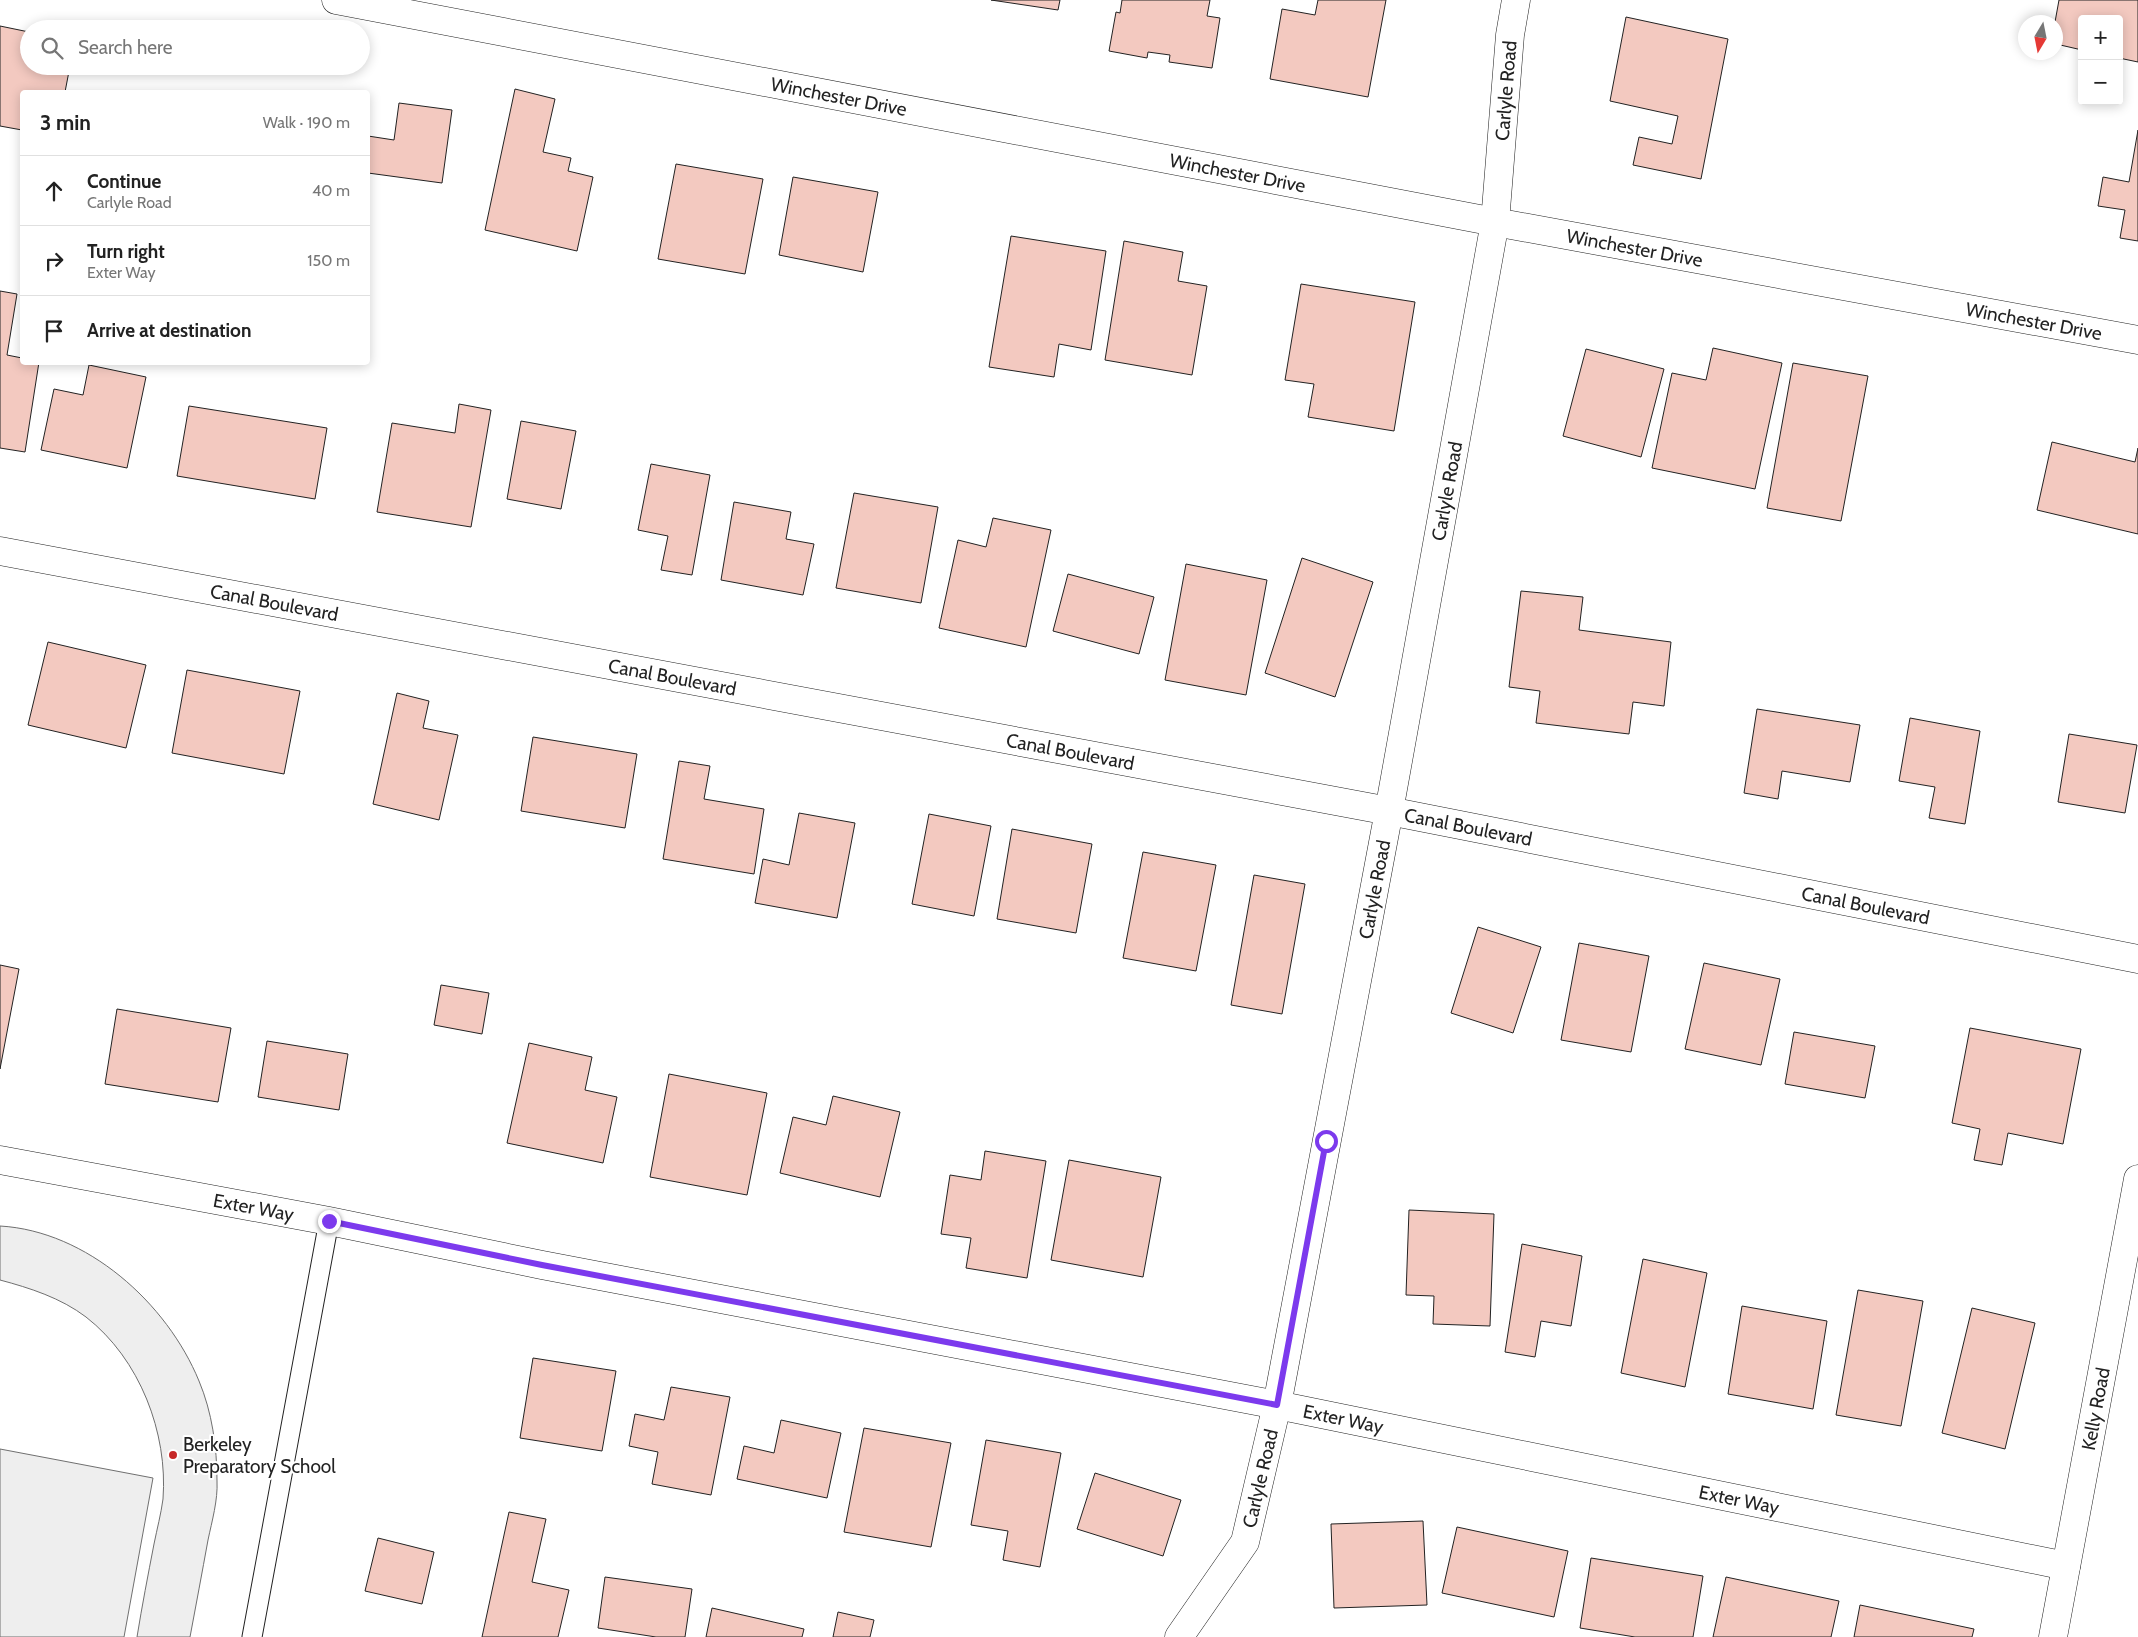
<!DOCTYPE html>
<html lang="en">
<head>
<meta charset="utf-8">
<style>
	:root { --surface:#fff; --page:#f6f6f6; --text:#222; --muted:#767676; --line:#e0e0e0 }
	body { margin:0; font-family:Cabin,sans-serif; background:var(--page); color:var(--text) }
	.controls { position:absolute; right:15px; top:15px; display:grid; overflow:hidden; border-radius:5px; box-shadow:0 2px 12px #0003 }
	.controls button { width:45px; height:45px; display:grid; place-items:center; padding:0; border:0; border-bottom:1px solid var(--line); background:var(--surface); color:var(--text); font:25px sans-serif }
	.compass { position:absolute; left:2018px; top:15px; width:45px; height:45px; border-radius:50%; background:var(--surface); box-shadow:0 2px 12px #0003; rotate:190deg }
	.stop { position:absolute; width:15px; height:15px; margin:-11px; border:4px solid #7c3aed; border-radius:50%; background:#fff }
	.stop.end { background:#7c3aed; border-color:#fff; box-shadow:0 1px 5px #0008 }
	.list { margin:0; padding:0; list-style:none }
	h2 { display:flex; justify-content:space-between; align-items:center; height:65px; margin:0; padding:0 20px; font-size:21px }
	h2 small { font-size:16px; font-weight:400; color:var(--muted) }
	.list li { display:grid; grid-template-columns:32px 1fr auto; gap:15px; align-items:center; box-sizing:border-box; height:70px; padding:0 20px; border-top:1px solid var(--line) }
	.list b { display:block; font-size:19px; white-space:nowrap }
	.list p { margin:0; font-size:16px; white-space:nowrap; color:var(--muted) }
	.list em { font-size:16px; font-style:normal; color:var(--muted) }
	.icon { flex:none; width:28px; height:28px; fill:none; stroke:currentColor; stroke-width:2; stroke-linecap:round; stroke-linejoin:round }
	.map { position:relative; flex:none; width:2138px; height:1637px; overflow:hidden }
	.search { position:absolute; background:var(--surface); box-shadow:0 2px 12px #0003; left:20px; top:20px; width:350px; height:55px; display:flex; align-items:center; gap:12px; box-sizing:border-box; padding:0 18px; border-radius:28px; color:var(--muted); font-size:19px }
	.panel { position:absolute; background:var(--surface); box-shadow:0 2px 12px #0003; left:20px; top:90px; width:350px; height:275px; border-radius:5px }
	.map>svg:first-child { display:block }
	.green { fill:#eee; stroke:#6f6f6f }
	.building { fill:#f3c9c0; stroke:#222 }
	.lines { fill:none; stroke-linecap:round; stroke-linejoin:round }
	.lane-casing { stroke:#222; stroke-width:21 }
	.street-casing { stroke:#222; stroke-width:29 }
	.secondary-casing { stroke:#222; stroke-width:29 }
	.lane { stroke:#fff; stroke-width:19 }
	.street { stroke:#fff; stroke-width:28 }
	.secondary { stroke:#fff; stroke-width:28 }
	.route { stroke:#7c3aed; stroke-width:6 }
	.poi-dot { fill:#c62828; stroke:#fff; stroke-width:2 }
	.labels { text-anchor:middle; stroke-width:4; stroke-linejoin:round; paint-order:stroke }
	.street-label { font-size:19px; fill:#222; stroke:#fff }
	.poi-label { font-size:19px; fill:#222; stroke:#fff; text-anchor:start }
</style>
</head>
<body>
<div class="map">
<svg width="2138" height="1637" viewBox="0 0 2138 1637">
	<rect width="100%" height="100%" fill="#fff"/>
	<!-- green -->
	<g class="green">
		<path d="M0,1226C87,1231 167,1303 199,1381C212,1412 217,1447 217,1481C218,1500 212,1521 208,1540C202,1573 196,1605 190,1637H137C142,1606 148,1575 154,1544C157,1529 161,1514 163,1499C168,1433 140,1359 86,1317C61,1298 30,1288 0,1280Z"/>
		<path d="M0,1449L153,1478L124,1637H0Z"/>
	</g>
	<!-- building -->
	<g class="building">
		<path d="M991,0H1060L1058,10Z"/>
		<path d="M1122,0H1210L1207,16L1220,18L1212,68L1169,62L1170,55L1148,52L1147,58L1109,51L1116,12L1120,13Z"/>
		<path d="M1318,0H1386L1368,97L1270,79L1282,9L1315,15Z"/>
		<path d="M2059,0H2138V62L2119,58V19H2082V50L2056,44L2055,22Z"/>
		<path d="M1626,17L1728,39L1701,179L1633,165L1639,137L1672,144L1678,116L1610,101Z"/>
		<path d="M0,26L29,32V66H70L65,92H22V130L0,126Z"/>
		<path d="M515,89L555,99L543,152L571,158L568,171L593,177L577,251L485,230Z"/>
		<path d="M399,103L452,110L442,183L368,173V136L394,140Z"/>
		<path d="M2138,130V241L2120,238L2125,210L2098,206L2103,177L2129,182Z"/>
		<path d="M676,164L763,179L745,274L658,259Z"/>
		<path d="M793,177L878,192L863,272L779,255Z"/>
		<path d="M1011,236L1106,251L1091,350L1059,344L1054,377L989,367Z"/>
		<path d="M1124,241L1183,252L1178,281L1207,286L1192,375L1105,360Z"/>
		<path d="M1301,284L1415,302L1394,431L1308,417L1314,384L1285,380Z"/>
		<path d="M0,291L17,294L7,355L22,358V362H39L25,452L0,448Z"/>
		<path d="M1713,348L1782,363L1755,489L1652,468L1672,373L1706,380Z"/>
		<path d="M1586,349L1664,369L1641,457L1563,436Z"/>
		<path d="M1793,363L1868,376L1841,521L1767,508Z"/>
		<path d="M89,365L146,377L127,468L41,450L54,389L83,395Z"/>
		<path d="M459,404L491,410L471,527L377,512L392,423L455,433Z"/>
		<path d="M189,406L327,428L315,499L177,476Z"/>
		<path d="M521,421L576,431L561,509L507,499Z"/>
		<path d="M2052,442L2135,462L2138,448V534L2037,510Z"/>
		<path d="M651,464L710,475L692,575L661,570L668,536L638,530Z"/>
		<path d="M854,493L938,507L921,603L836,588Z"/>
		<path d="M734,502L791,512L786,539L814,544L803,595L721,580Z"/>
		<path d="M993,518L1051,530L1026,647L939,628L958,540L986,547Z"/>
		<path d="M1302,558L1373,582L1335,697L1265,673Z"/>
		<path d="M1186,564L1267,580L1246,695L1165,680Z"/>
		<path d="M1068,574L1154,597L1139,654L1053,631Z"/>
		<path d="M1521,591L1583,597L1579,630L1671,642L1664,706L1633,702L1629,734L1536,723L1540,691L1509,687Z"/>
		<path d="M48,642L146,665L126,748L28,725Z"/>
		<path d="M187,670L300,691L284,774L172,753Z"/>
		<path d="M397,693L429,701L423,728L458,735L439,820L373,804Z"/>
		<path d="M1757,709L1860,725L1850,782L1782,771L1778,799L1744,793Z"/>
		<path d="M1910,718L1980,731L1965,824L1929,818L1935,787L1899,781Z"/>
		<path d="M2069,734L2137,745L2125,813L2058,802Z"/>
		<path d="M533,737L637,754L625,828L521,811Z"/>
		<path d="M679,761L710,766L704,799L764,809L754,874L663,859Z"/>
		<path d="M799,813L855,823L837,918L755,903L763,859L789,865Z"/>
		<path d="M929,814L991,826L974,916L912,904Z"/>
		<path d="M1012,829L1092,844L1076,933L997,919Z"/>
		<path d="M1143,852L1216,865L1196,971L1123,958Z"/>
		<path d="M1254,875L1305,884L1282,1014L1231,1005Z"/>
		<path d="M1478,927L1541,947L1513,1033L1451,1013Z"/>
		<path d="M1579,943L1649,956L1631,1052L1561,1040Z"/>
		<path d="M1704,963L1780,979L1761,1065L1685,1049Z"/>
		<path d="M0,965L19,969L0,1069Z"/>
		<path d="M441,985L489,993L482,1034L434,1025Z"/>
		<path d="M117,1009L231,1028L218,1102L105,1084Z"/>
		<path d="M1970,1028L2081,1049L2063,1144L2008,1133L2002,1165L1974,1160L1980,1129L1952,1123Z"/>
		<path d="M1794,1032L1875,1046L1865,1098L1785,1084Z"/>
		<path d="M267,1041L348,1054L339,1110L258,1097Z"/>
		<path d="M529,1043L592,1057L585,1090L617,1097L603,1163L507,1143Z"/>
		<path d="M669,1074L767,1093L747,1195L650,1177Z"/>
		<path d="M833,1096L900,1112L880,1197L780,1173L793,1117L826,1125Z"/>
		<path d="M985,1151L1046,1161L1027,1278L966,1268L971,1238L941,1234L950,1175L981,1180Z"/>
		<path d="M1069,1160L1161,1177L1143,1277L1051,1260Z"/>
		<path d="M1409,1210L1494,1214L1490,1326L1433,1324L1434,1296L1406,1295Z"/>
		<path d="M1522,1244L1582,1256L1571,1326L1541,1321L1535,1357L1505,1352Z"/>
		<path d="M1643,1259L1707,1273L1685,1387L1621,1373Z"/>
		<path d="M1858,1290L1923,1301L1901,1426L1836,1415Z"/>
		<path d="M1742,1306L1827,1321L1813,1409L1728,1394Z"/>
		<path d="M1972,1308L2035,1323L2005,1449L1942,1433Z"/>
		<path d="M533,1358L616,1371L602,1451L520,1438Z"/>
		<path d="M671,1387L730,1397L711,1495L652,1484L658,1452L629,1446L635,1414L664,1420Z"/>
		<path d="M781,1420L841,1433L827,1498L737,1479L744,1446L774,1453Z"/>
		<path d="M864,1428L951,1443L931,1547L844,1532Z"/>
		<path d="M986,1440L1061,1453L1040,1567L1003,1560L1008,1531L971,1525Z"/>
		<path d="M1095,1473L1181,1500L1163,1556L1077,1529Z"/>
		<path d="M509,1512L546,1519L532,1582L569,1590L558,1637H482Z"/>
		<path d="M1423,1521L1427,1605L1334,1608L1331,1524Z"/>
		<path d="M1457,1527L1568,1551L1554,1617L1442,1593Z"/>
		<path d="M378,1538L434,1552L422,1604L365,1591Z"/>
		<path d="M1591,1558L1703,1576L1693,1637H1635L1580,1628Z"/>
		<path d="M605,1577L692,1589L685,1637H656L598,1628Z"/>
		<path d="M1726,1577L1839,1601L1831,1637H1713Z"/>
		<path d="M1860,1605L1974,1629L1972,1637H1854Z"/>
		<path d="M712,1608L804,1629L802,1637H706Z"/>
		<path d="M838,1612L874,1620L870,1637H833Z"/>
	</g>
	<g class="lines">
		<!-- lane casing -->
		<g class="lane-casing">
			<path id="lane" d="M252,1637L329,1221"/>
		</g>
		<!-- street casing -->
		<g class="street-casing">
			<g id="street">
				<path id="s1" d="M336,0L1495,222L2138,340"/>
				<path id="s2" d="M0,551L1389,811L2138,959"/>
				<path id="s3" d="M0,1160L329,1221L542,1265L1277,1405L2066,1566"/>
				<path id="s4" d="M1179,1637L1245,1542L1277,1405L1389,811L1495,222L1510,35L1516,0"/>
			</g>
		</g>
		<!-- secondary casing -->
		<g class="secondary-casing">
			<g id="secondary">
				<path id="s5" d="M2053,1637L2138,1179"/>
			</g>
		</g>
		<!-- lane -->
		<use href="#lane" class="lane"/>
		<!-- street -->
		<use href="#street" class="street"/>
		<!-- secondary -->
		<use href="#secondary" class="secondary"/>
	</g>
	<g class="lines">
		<!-- route -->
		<path class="route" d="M329,1221L542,1265L1277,1405L1326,1141"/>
	</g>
	<!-- markers -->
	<circle class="poi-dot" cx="173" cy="1455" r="5"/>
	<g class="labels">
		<!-- street labels -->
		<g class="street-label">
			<text dy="7" stroke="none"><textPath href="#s4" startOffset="1591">Carlyle Road</textPath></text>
			<text dy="7" stroke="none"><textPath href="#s1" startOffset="512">Winchester Drive</textPath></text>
			<text dy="7" stroke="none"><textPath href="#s1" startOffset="918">Winchester Drive</textPath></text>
			<text dy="7" stroke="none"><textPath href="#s1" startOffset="1322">Winchester Drive</textPath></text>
			<text dy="7" stroke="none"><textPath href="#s1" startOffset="1728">Winchester Drive</textPath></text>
			<text dy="7" stroke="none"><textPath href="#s4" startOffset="1186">Carlyle Road</textPath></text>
			<text dy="7" stroke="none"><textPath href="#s2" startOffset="279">Canal Boulevard</textPath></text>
			<text dy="7" stroke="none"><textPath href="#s2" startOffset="684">Canal Boulevard</textPath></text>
			<text dy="7" stroke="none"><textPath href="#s2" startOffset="1089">Canal Boulevard</textPath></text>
			<text dy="7" stroke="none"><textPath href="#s2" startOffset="1494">Canal Boulevard</textPath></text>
			<text dy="7" stroke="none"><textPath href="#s4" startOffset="781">Carlyle Road</textPath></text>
			<text dy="7" stroke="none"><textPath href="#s2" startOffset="1899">Canal Boulevard</textPath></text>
			<text dy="7" stroke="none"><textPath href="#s3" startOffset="258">Exter Way</textPath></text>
			<text dy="7" stroke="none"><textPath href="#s5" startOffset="232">Kelly Road</textPath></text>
			<text dy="7" stroke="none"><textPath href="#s3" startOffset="1368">Exter Way</textPath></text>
			<text dy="7" stroke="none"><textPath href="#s4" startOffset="181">Carlyle Road</textPath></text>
			<text dy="7" stroke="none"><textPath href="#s3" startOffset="1772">Exter Way</textPath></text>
		</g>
		<!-- poi labels -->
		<g class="poi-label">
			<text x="183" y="1451">Berkeley<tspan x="183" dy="22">Preparatory School</tspan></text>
		</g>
	</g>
</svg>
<div class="controls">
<button>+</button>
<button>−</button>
</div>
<svg class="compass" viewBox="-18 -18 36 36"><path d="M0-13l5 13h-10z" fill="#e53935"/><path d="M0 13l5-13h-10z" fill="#767676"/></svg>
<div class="stop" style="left:1326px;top:1141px"></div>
<div class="stop end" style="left:329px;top:1221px"></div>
<div class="search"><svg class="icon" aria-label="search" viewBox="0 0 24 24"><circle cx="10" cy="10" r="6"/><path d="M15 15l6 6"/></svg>Search here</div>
<section class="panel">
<h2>3 min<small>Walk · 190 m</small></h2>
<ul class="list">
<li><svg class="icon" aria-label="ahead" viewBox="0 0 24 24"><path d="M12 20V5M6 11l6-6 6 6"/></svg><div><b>Continue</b><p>Carlyle Road</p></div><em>40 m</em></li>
<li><svg class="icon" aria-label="right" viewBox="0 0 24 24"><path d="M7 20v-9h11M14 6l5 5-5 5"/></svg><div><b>Turn right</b><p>Exter Way</p></div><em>150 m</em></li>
<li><svg class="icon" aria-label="arrive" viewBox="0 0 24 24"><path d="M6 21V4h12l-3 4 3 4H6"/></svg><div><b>Arrive at destination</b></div></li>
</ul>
</section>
</div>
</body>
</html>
